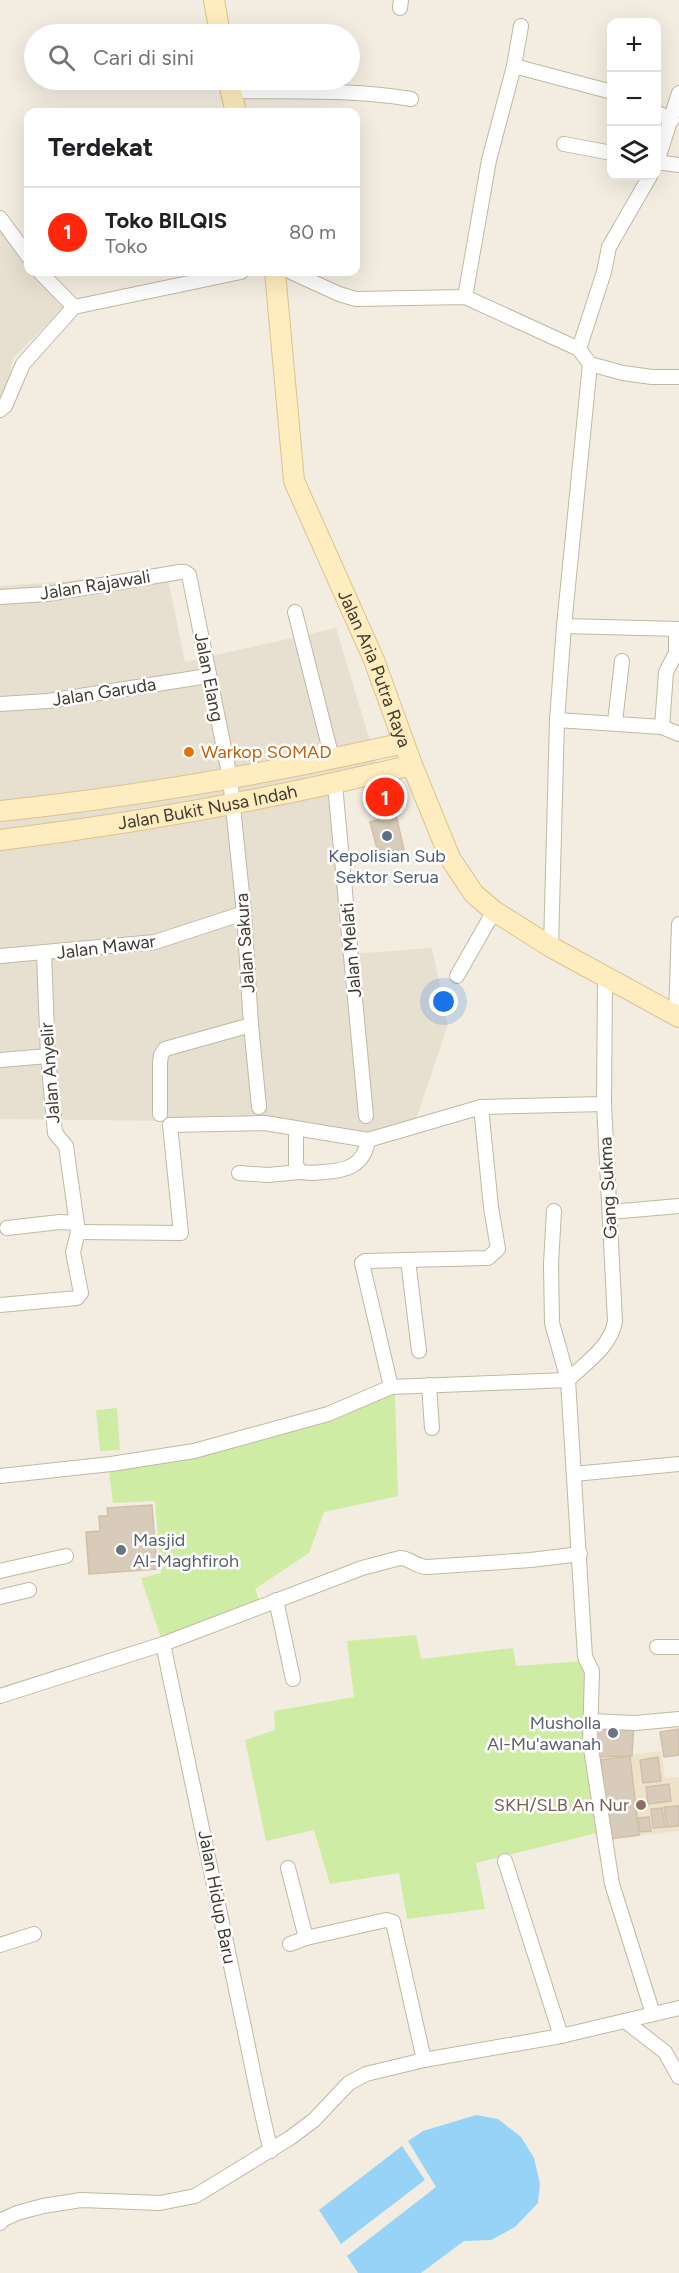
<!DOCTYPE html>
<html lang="id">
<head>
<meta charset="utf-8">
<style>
	:root { --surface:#fff; --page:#f6f6f6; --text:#202124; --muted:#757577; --line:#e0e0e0; --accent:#ff280c }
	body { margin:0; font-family:Figtree,sans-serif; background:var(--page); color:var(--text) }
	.controls { position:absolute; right:18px; top:18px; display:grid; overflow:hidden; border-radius:12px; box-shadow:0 6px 24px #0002 }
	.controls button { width:54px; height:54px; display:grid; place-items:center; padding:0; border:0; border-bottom:2px solid var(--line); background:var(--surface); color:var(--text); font:30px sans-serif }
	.you { position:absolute; left:444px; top:1002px; width:21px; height:21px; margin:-15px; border:4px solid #fff; border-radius:50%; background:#1a73e8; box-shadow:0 0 0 9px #1a73e833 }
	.badge { display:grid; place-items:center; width:39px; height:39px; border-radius:50%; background:var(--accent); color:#fff; font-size:20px; font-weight:700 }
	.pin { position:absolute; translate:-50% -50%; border:3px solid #fff; box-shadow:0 2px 6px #0006 }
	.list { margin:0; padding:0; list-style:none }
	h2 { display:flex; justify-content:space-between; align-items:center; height:78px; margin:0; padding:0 24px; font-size:26px }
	h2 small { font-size:20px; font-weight:400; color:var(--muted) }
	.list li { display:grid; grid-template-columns:39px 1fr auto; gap:18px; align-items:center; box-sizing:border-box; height:90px; padding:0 24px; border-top:2px solid var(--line) }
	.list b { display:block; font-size:22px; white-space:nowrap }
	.list p { margin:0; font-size:20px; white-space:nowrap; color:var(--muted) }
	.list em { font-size:20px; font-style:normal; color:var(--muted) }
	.icon { flex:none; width:33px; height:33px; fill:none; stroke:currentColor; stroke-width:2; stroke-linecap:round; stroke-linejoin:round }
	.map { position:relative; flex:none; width:679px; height:2273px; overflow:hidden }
	.search { position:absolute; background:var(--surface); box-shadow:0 6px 24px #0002; left:24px; top:24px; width:336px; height:66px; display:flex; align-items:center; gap:15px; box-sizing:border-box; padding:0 21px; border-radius:33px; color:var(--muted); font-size:22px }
	.panel { position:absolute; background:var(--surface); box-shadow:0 6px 24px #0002; left:24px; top:108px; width:336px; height:168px; border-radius:12px }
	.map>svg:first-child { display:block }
	.residential { fill:#e7dfcf }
	.education { fill:#eee2ca }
	.green { fill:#cfeca5 }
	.water { fill:#96d3f7 }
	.building { fill:#d8cbb9; stroke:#d1c0a8; stroke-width:1.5 }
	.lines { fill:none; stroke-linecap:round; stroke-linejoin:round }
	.street-casing { stroke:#c1b7a6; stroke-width:16 }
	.secondary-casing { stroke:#dac38e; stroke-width:22 }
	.street { stroke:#fff; stroke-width:14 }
	.secondary { stroke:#ffedbf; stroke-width:20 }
	.food-dot { fill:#e8710a; stroke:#fff; stroke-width:2 }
	.service-dot { fill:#5c6f8a; stroke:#fff; stroke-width:2 }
	.worship-dot { fill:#6b7280; stroke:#fff; stroke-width:2 }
	.education-dot { fill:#8d6e63; stroke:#fff; stroke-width:2 }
	.labels { text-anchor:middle; stroke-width:5; stroke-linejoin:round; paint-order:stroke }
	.street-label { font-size:18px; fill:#443c32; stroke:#fff }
	.food-label { font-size:18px; fill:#c56008; stroke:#fff; text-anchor:start }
	.service-label { font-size:18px; fill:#4e5e75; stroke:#fff }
	.worship-label { font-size:18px; fill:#5b616d; stroke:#fff; text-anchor:start }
	.education-label { font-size:18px; fill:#785e54; stroke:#fff; text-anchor:end }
</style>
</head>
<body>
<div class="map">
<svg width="679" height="2273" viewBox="0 0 679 2273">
	<rect width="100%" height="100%" fill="#f3ede1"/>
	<!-- residential -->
	<g class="residential">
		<path d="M0,223L28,264V272H36L68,304L13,358L7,391L0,398Z"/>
		<path d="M166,569L185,662L336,628L381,778L339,791L350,954L432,948L448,1025L412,1131L371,1143L263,1122L0,1119V586L58,582Z"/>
	</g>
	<!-- education -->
	<path class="education" d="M661,1751L665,1778L679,1777V1831L607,1840L597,1759Z"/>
	<!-- green -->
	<g class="green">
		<path d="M395,1393L398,1496L324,1512L309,1553L255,1589L260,1602L161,1638L141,1578L161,1573L155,1501L113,1503L109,1471Z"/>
		<path d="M117,1408L120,1450L100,1451L96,1410Z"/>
		<path d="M416,1635L421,1659L513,1648L516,1666L585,1661L601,1832L476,1863L485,1909L407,1919L399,1873L330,1884L314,1830L266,1841L245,1740L275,1730L274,1711L354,1697L347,1641Z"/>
	</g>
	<!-- water -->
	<g class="water">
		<path d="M476,2115L498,2119L521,2137L534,2158L540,2184L538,2203L515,2227L491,2240L464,2241L421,2273H358L347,2256L436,2187L408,2141L423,2131Z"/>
		<path d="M402,2146L425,2180L341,2244L319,2210Z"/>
	</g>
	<!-- building -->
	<g class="building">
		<path d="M396,815L404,850L379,856L370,822Z"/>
		<path d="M152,1505L157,1569L89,1574L86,1532L100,1531L99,1516H108L107,1508Z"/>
		<path d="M594,1722L634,1724L632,1756L595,1757Z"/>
		<path d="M679,1729V1755L664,1757L660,1732Z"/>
		<path d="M630,1756L639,1835L609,1839L600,1760Z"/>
		<path d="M658,1757L661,1781L643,1783L640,1760Z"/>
		<path d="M669,1784L671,1801L648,1804L646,1787Z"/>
		<path d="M679,1806V1826L667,1827L664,1807Z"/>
		<path d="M662,1808L665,1827L653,1828L651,1809Z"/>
		<path d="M649,1817L651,1831L640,1832L638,1818Z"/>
	</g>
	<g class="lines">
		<!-- street casing -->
		<g class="street-casing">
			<g id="street">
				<path d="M400,8L401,0"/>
				<path d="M514,66L612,92"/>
				<path d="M231,91C291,92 351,89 411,99"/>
				<path d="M656,112L672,120"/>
				<path d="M564,144L612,153"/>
				<path d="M656,162L679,165"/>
				<path d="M656,165L679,93"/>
				<path d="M0,218L28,256"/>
				<path d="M40,272L74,307"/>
				<path d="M291,272L339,294L356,299L465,297L579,349L590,364L623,373L652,377H679"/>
				<path d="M465,297L489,160L514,66L521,26"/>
				<path d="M579,349L604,272L609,247L650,176"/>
				<path d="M0,410L5,406L23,364L74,307L241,272"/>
				<path d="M0,597L47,594L180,572H185L189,575L230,778L244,913L251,1025L259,1107"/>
				<path d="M295,612L332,758"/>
				<path d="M564,626L679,629"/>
				<path d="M0,704L48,701L208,676"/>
				<path d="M557,720L662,727L679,734"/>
				<path d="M615,722L622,661"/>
				<path d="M662,727L666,672L676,653V629"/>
				<path d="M335,785L366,1116"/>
				<path d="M551,947L557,720L564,626L590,364"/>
				<path d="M0,956L155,942L244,913"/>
				<path d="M457,976L494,911"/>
				<path d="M676,1016L679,924"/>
				<path d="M0,1060L48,1056"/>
				<path d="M160,1114V1063L161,1055L165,1049L251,1025"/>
				<path d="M296,1129V1164L299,1171C307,1174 315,1173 323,1172C346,1171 364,1166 368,1140"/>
				<path d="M239,1173L268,1175L300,1172"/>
				<path d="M554,1211L551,1264L552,1323L568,1380L585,1657L592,1671L590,1742L612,1884L653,2014"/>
				<path d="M610,1212L679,1206"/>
				<path d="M7,1228L60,1222L77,1223"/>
				<path d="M78,1232L181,1233L170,1125L265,1123L368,1140L481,1107L604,1104"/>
				<path d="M408,1260L419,1351"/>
				<path d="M0,1305L77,1298L81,1293L73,1252L78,1232L66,1146L55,1133L48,1056L44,954"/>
				<path d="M568,1380C585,1363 611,1347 615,1321L604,1104L605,977"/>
				<path d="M429,1385L432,1428"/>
				<path d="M391,1387L362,1263L365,1261L488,1258L498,1249L491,1207L481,1107"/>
				<path d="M574,1474L679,1464"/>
				<path d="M0,1476L111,1464L194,1451L328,1414L391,1387L568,1380"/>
				<path d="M0,1571L66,1556"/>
				<path d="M0,1597L29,1590"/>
				<path d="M276,1600L293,1679"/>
				<path d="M163,1644C190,1767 214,1890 241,2013C251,2059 259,2105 271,2151"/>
				<path d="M657,1647H679"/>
				<path d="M0,1696L163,1644L362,1568L400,1558C410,1558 416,1567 427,1567L531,1560L580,1554"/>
				<path d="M590,1721L635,1723L679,1719"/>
				<path d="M505,1861L561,2036"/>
				<path d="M288,1868L306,1938"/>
				<path d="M290,1944L306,1938L386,1920L393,1922L424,2060"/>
				<path d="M0,1945L34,1934"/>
				<path d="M625,2021L665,2052L679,2077"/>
				<path d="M0,2223L2,2220L17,2213L43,2206L81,2200L160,2203L195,2196L290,2138L314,2120L349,2083L366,2074L424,2060L561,2036L679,2008"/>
			</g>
		</g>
		<!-- secondary casing -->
		<g class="secondary-casing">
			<g id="secondary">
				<path d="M214,0L220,34"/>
				<path d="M228,80L236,112"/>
				<path id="s1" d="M275,272L294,481L374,660L412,765L450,858L474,894L494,911L551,947L679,1017"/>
				<path d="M0,811C136,797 271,773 404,743"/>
				<path id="s2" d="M0,840C139,823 276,798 412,765"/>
			</g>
		</g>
		<!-- street -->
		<use href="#street" class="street"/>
		<!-- secondary -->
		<use href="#secondary" class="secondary"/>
	</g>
	<!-- markers -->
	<circle class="food-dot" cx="189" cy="752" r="6"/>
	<circle class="service-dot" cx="387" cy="836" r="6"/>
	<g class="worship-dot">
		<circle cx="121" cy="1550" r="6"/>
		<circle cx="613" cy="1733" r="6"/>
	</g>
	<circle class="education-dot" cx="641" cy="1805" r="6"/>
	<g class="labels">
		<!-- street labels -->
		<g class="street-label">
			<text transform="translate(95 585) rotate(-9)" y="6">Jalan Rajawali</text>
			<text dy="6" stroke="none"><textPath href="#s1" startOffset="414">Jalan Aria Putra Raya</textPath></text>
			<text transform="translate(209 677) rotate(79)" y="6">Jalan Elang</text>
			<text transform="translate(104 692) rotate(-9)" y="6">Jalan Garuda</text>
			<text dy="6" stroke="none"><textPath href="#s2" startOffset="210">Jalan Bukit Nusa Indah</textPath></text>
			<text transform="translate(245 943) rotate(-94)" y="6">Jalan Sakura</text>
			<text transform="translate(106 947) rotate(-7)" y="6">Jalan Mawar</text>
			<text transform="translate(351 950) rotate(-95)" y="6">Jalan Melati</text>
			<text transform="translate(50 1073) rotate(-94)" y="6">Jalan Anyelir</text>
			<text transform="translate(608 1188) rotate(-93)" y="6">Gang Sukma</text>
			<text transform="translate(217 1897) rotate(79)" y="6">Jalan Hidup Baru</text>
		</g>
		<!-- food labels -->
		<g class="food-label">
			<text x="201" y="758">Warkop SOMAD</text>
		</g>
		<!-- service labels -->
		<g class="service-label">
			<text x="387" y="862">Kepolisian Sub<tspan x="387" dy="21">Sektor Serua</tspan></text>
		</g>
		<!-- worship labels -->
		<g class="worship-label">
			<text x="133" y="1546">Masjid<tspan x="133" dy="21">Al-Maghfiroh</tspan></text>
			<text x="601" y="1729" text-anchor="end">Musholla<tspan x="601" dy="21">Al-Mu'awanah</tspan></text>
		</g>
		<!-- education labels -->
		<g class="education-label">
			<text x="629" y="1811">SKH/SLB An Nur</text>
		</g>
	</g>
</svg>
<div class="controls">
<button>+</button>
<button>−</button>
<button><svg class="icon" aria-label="layers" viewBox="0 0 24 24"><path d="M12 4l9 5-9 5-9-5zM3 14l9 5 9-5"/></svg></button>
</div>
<div class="you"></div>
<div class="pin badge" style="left:385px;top:797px">1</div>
<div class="search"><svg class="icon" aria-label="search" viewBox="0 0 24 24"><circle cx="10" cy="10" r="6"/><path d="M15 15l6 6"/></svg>Cari di sini</div>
<section class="panel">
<h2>Terdekat<small></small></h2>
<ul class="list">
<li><span class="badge">1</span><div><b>Toko BILQIS</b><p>Toko</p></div><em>80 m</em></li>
</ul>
</section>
</div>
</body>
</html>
